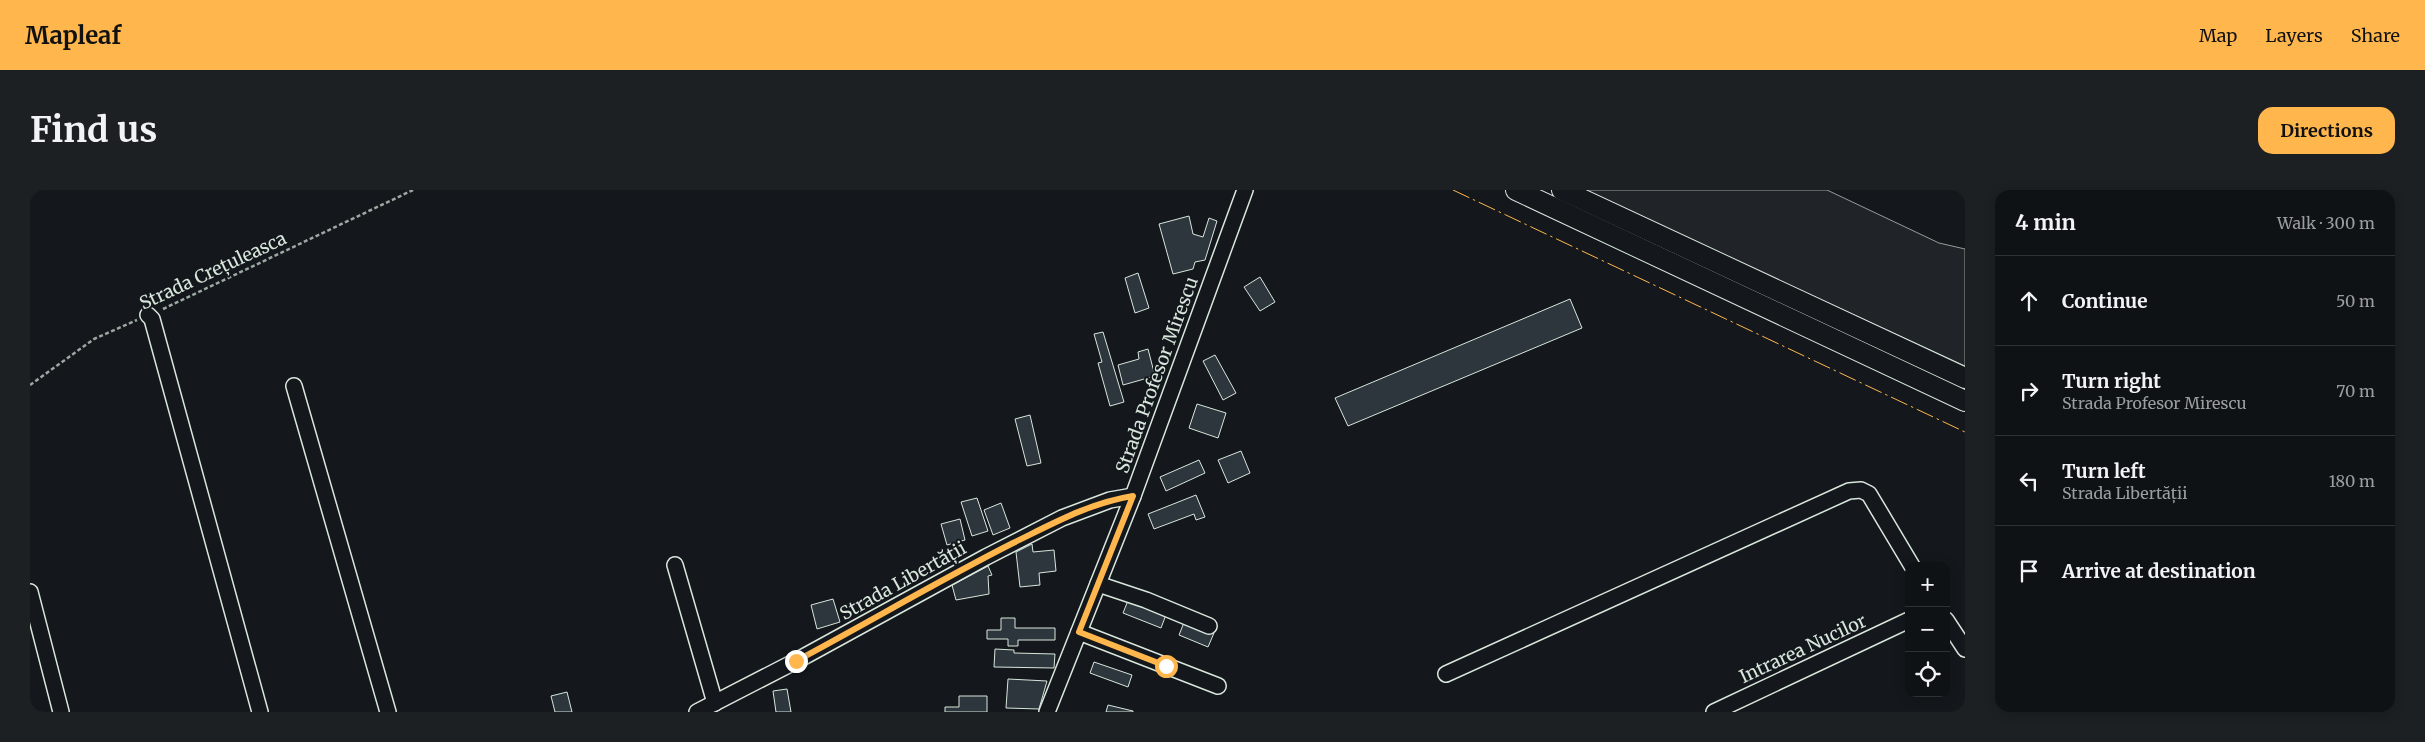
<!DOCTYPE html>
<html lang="en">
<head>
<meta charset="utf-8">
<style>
	:root { --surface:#0f1215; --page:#1d2022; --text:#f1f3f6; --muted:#9b9ea0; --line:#2f3234; --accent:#ffb74d }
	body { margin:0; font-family:Merriweather,serif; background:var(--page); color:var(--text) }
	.controls { position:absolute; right:15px; bottom:15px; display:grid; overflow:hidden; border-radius:10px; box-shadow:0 2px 12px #0003 }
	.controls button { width:45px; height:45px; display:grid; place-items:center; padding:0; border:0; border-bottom:1px solid var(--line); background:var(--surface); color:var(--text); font:25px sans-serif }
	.stop { position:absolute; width:15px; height:15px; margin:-11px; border:4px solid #ffb74d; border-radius:50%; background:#fff }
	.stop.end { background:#ffb74d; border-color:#fff; box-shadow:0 1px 5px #0008 }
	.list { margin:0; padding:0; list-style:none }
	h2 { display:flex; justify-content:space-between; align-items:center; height:65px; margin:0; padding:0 20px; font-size:21px }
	h2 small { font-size:16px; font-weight:400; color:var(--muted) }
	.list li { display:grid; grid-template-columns:32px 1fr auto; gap:15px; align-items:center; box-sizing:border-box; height:90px; padding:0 20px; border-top:1px solid var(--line) }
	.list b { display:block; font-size:19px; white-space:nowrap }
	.list p { margin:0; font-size:16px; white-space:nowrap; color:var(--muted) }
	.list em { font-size:16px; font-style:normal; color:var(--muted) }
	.icon { flex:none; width:28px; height:28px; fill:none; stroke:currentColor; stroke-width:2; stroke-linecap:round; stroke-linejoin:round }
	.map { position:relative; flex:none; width:1935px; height:522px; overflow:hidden; border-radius:15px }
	header { display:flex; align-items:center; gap:30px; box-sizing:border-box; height:70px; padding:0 25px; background:var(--accent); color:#111 }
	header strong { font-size:24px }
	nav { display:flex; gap:28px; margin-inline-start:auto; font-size:18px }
	.intro { display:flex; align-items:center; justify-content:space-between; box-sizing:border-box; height:120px; padding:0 30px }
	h1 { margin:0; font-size:35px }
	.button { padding:12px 22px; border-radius:15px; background:var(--accent); color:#111; font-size:18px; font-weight:700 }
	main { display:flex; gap:30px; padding:0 30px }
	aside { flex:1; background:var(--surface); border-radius:15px; box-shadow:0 2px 12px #0003 }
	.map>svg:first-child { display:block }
	.green { fill:#202428; stroke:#939e99 }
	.building { fill:#2c363c; stroke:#d8e6dc }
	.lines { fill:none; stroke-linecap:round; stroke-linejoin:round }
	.minor-casing { stroke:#d8e6dc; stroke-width:18 }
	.major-casing { stroke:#d8e6dc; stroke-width:22 }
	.path { stroke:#9da8a2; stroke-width:2.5; stroke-dasharray:4 2.5; stroke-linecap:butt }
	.minor { stroke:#14181c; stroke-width:15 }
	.major { stroke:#14181c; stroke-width:20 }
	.power { stroke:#ffb74d; stroke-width:1; stroke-dasharray:18 4 2.5 4; stroke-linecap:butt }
	.route { stroke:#ffb74d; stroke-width:6 }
	.labels { text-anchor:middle; stroke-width:4; stroke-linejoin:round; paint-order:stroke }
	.street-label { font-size:18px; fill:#d8e6dc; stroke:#14181c }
</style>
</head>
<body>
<header>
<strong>Mapleaf</strong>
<nav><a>Map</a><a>Layers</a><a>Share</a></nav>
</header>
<div class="intro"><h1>Find us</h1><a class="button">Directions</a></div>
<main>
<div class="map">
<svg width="1935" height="522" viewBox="0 0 1935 522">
	<rect width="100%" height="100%" fill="#14181c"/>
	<!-- green -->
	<path class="green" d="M1553,0H1797L1909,53L1935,59V176Z"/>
	<!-- building -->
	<g class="building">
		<path d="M1159,26L1163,44L1173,47L1179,28L1187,31L1175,70L1165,72L1163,79L1143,84L1129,34Z"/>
		<path d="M1108,83L1119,118L1105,123L1095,88Z"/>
		<path d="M1230,87L1245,112L1230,121L1214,97Z"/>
		<path d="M1540,109L1552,138L1318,236L1305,208Z"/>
		<path d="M1073,142L1094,212L1080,216L1068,173L1072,172L1064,144Z"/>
		<path d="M1118,159L1125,186L1093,195L1088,175L1109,169L1108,162Z"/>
		<path d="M1185,165L1206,203L1193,210L1173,171Z"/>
		<path d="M1167,214L1196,223L1188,248L1159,238Z"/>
		<path d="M1000,225L1011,273L997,276L985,229Z"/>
		<path d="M1211,261L1220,283L1198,293L1188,270Z"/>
		<path d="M1169,270L1175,283L1136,301L1130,287Z"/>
		<path d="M1166,305L1175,327L1166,330L1164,324L1124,339L1118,324Z"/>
		<path d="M947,308L958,341L942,346L931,312Z"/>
		<path d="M971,313L980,338L963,345L954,320Z"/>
		<path d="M930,329L935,350L917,355L911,334Z"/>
		<path d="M1002,354L1003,362L1024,360L1026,381L1009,383L1010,395L990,397L986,362Z"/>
		<path d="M958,376L962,385L958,386L959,404L926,410L922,395Z"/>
		<path d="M1099,408L1137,422L1131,438L1093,423Z"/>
		<path d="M803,409L810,432L787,439L781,415Z"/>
		<path d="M971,428H985V438H1025V450H988V456H978V449H957V440H971Z"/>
		<path d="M1155,430L1184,443L1178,457L1149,445Z"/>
		<path d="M965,459L984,460V463L1025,464L1024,478L964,477Z"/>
		<path d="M1064,472L1102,485L1098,497L1060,483Z"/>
		<path d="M978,489L1017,491L1009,519L976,518Z"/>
		<path d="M757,499L761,522H746L743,501Z"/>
		<path d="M537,502L542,522H525L521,506Z"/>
		<path d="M929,506H957V522H915V517H929Z"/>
		<path d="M1078,515L1103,521V522H1076Z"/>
	</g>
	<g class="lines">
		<!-- minor casing -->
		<g class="minor-casing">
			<g id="minor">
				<path d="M118,125L122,129L230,522"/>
				<path d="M264,196L358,522"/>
				<path d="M645,375L685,513"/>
				<path d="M1068,394L1116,410L1179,436"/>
				<path d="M0,402L31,522"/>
				<path d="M1916,430L1935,459"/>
				<path d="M1049,442L1188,496"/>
				<path d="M1416,484L1819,301L1831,300L1839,304L1882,376"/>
				<path d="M667,522L766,471L956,367L1032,328L1080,310L1103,306"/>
				<path d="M1017,522L1103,306L1215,0"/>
				<path d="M1684,522L1879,430"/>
			</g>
		</g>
		<!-- major casing -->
		<g class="major-casing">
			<g id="major">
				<path d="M1486,0L1935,211"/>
				<path d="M1532,0L1935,188"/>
			</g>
		</g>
		<!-- path -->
		<g class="path">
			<path d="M133,119L383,0"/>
			<path d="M0,195L64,149L107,130"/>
		</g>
		<!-- minor -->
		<use href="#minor" class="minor"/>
		<!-- major -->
		<use href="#major" class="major"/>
		<!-- power -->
		<path class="power" d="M1423,0L1935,242"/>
	</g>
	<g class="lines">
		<!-- route -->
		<path class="route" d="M766,471C839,432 910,390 983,353C1022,334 1059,313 1103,306L1049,442L1136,476"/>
	</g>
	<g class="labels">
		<!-- street labels -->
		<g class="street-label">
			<text transform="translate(183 81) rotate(-25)" y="6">Strada Crețuleasca</text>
			<text transform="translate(1127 185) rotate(-70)" y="6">Strada Profesor Mirescu</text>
			<text transform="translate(873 391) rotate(-29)" y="6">Strada Libertății</text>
			<text transform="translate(1773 459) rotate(-25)" y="6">Intrarea Nucilor</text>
		</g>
	</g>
</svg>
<div class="controls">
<button>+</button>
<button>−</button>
<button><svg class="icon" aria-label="locate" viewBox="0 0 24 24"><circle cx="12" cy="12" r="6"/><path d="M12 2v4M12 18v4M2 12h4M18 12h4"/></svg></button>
</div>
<div class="stop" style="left:1136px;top:476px"></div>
<div class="stop end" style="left:766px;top:471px"></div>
</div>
<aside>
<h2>4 min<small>Walk · 300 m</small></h2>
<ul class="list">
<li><svg class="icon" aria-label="ahead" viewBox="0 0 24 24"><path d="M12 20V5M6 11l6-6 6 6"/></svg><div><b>Continue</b></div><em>50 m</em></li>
<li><svg class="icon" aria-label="right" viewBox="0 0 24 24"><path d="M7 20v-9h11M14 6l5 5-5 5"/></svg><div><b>Turn right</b><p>Strada Profesor Mirescu</p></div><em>70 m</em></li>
<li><svg class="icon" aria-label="left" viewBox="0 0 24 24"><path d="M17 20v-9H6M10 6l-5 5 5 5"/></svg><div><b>Turn left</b><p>Strada Libertății</p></div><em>180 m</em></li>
<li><svg class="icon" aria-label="arrive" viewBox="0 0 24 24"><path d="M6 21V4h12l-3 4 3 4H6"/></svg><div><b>Arrive at destination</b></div></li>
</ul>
</aside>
</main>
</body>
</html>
